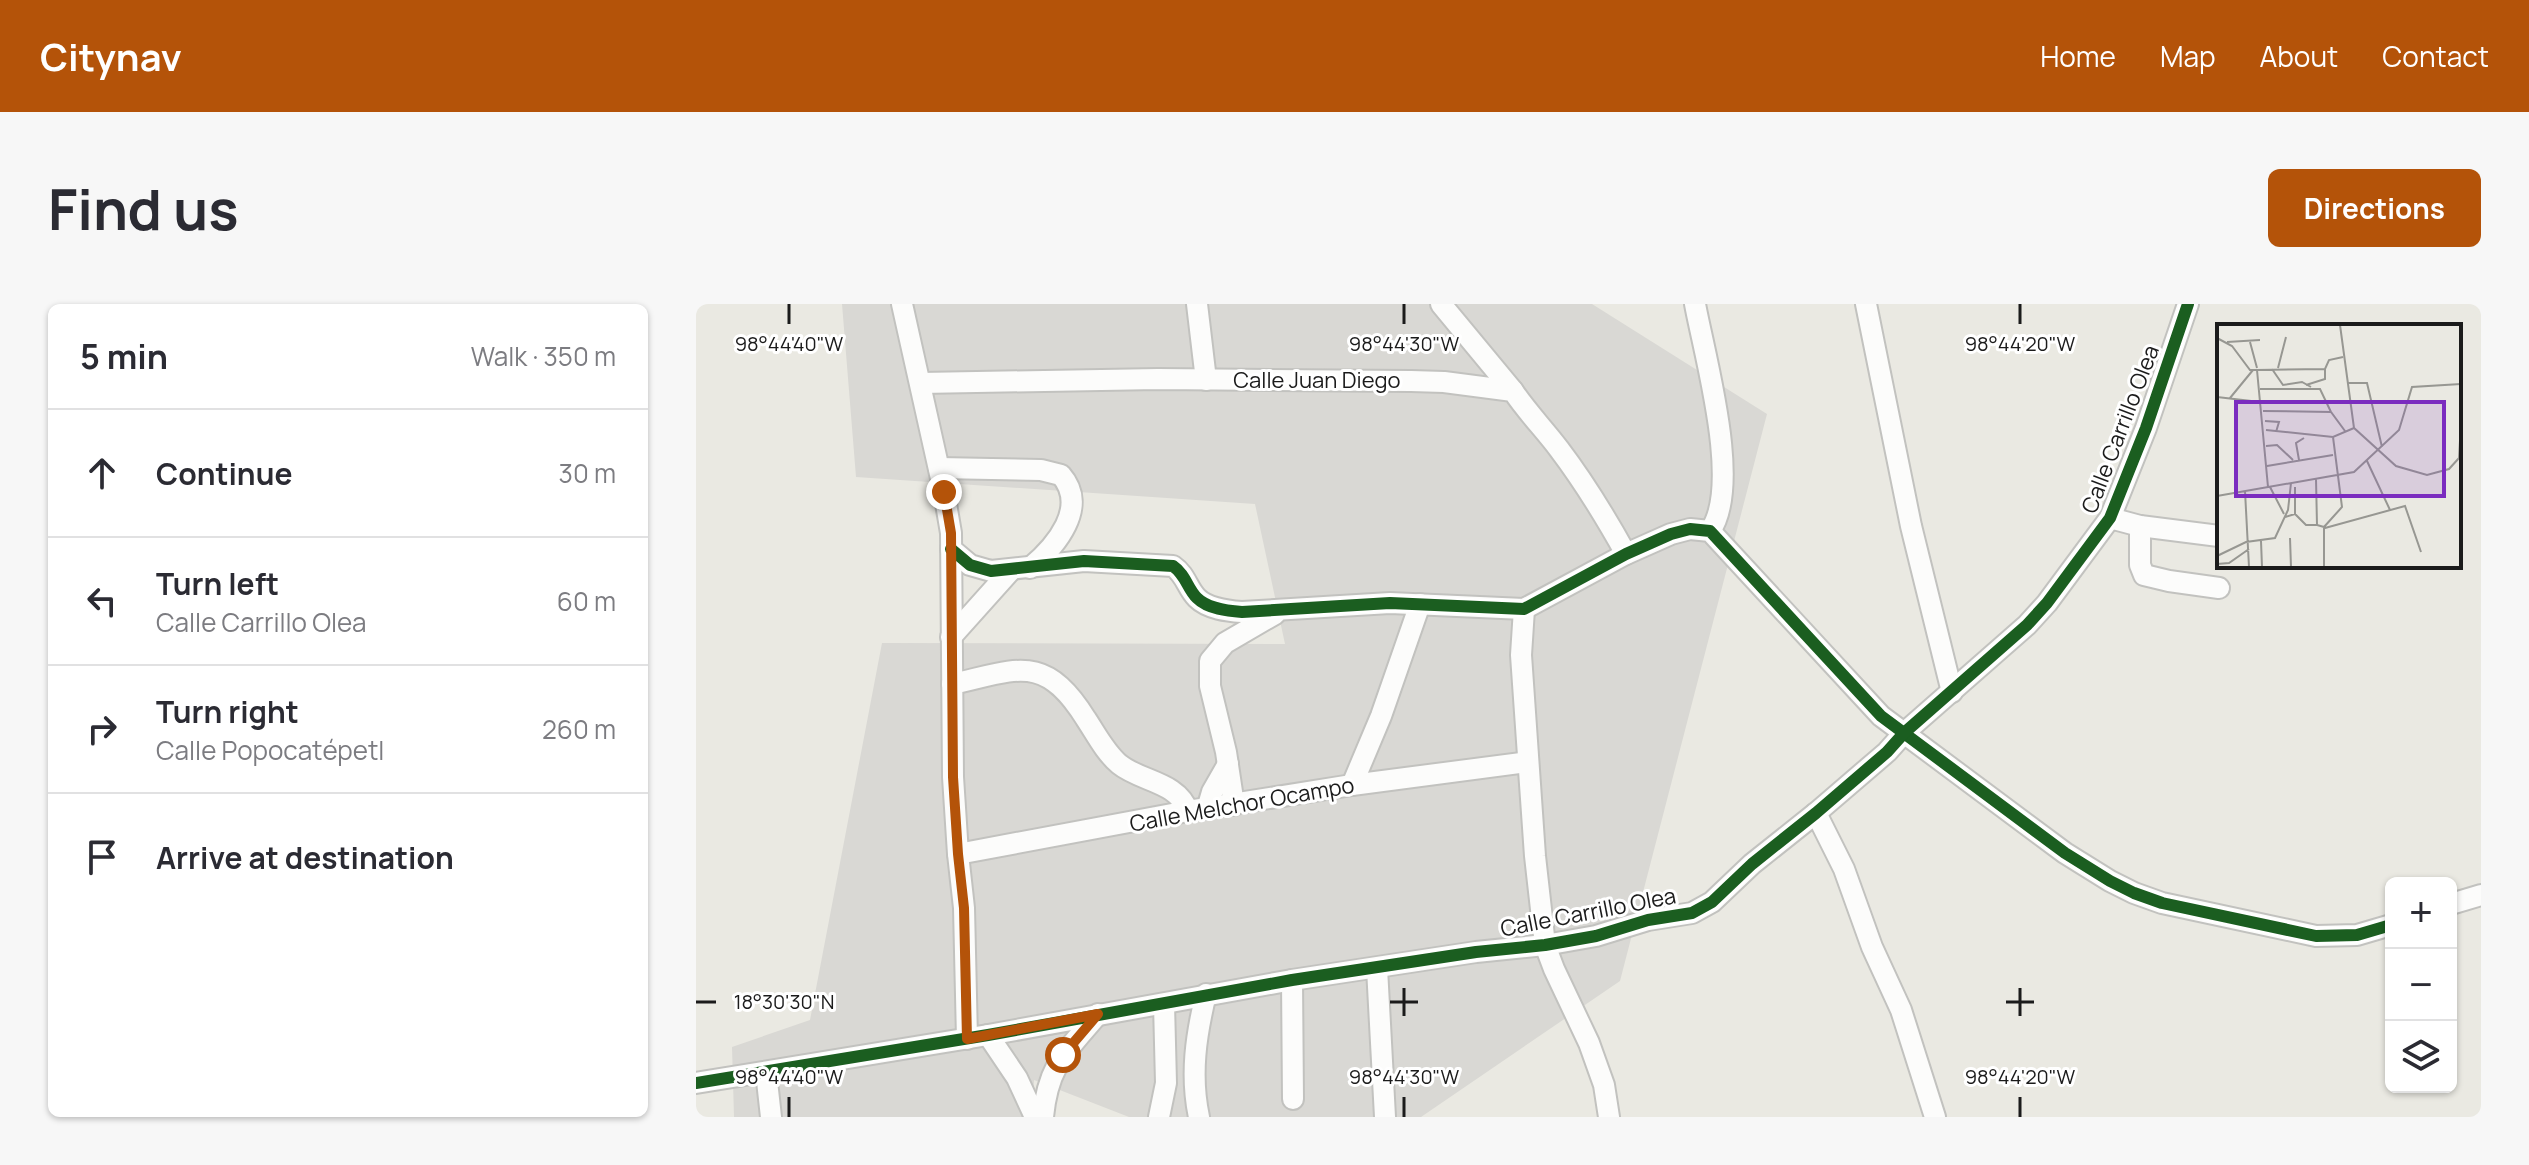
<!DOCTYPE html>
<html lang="en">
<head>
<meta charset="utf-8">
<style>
	:root { --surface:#fff; --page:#f7f7f7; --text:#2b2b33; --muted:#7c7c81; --line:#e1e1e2; --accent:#b45309 }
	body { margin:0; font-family:Manrope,sans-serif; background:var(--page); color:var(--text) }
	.controls { position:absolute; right:24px; bottom:24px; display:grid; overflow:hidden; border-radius:12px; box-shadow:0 2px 6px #0004 }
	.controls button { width:72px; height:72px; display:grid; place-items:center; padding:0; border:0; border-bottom:2px solid var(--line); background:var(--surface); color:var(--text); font:40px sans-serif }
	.stop { position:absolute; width:24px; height:24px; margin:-18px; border:6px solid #b45309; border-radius:50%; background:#fff }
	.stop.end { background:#b45309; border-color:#fff; box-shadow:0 2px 8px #0008 }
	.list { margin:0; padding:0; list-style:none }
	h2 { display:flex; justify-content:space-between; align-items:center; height:104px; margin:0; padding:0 32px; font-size:34px }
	h2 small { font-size:26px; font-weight:400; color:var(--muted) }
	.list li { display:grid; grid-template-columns:52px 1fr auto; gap:24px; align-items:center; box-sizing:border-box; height:128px; padding:0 32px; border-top:2px solid var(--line) }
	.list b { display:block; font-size:30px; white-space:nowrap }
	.list p { margin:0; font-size:26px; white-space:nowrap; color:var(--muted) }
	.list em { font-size:26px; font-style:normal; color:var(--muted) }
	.icon { flex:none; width:44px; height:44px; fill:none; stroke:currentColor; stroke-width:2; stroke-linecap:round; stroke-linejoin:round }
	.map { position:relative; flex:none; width:1785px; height:813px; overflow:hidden; border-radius:12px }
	header { display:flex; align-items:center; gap:48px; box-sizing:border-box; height:112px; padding:0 40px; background:var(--accent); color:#fff }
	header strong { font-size:38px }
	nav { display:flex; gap:44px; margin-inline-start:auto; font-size:28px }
	.intro { display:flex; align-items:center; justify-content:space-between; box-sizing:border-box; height:192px; padding:0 48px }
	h1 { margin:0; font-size:56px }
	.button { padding:20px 36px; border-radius:12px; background:var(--accent); color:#fff; font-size:28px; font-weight:700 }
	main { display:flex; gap:48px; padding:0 48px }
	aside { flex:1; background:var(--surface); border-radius:12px; box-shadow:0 2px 6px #0004 }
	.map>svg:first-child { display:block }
	.residential { fill:#d9d8d4 }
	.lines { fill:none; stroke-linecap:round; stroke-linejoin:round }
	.minor-casing { stroke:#c2c2bf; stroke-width:24 }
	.minor { stroke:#fcfcfb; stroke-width:20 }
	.cycleway-casing { stroke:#fff; stroke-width:17 }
	.cycleway { stroke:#1b5e20; stroke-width:12 }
	.route { stroke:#b45309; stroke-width:10 }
	.ticks { fill:none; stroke:#1b1b1b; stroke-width:3 }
	.labels { text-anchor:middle; stroke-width:6; stroke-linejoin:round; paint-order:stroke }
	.street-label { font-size:22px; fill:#1b1b1b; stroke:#fff }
	.inset-road { fill:none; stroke:#979792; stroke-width:2 }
	.view { fill:#7b2cbf; fill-opacity:0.15; stroke:#7b2cbf; stroke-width:4 }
	.inset-edge { fill:none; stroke:#1b1b1b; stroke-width:4 }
	.ticks-label { font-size:20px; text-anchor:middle; fill:#1b1b1b; stroke:#fff; stroke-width:6; stroke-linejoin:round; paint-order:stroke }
</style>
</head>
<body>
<header>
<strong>Citynav</strong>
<nav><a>Home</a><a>Map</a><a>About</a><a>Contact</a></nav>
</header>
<div class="intro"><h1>Find us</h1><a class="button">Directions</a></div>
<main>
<aside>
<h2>5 min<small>Walk · 350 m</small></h2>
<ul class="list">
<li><svg class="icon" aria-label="ahead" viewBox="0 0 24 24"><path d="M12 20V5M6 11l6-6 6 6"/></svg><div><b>Continue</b></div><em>30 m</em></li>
<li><svg class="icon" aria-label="left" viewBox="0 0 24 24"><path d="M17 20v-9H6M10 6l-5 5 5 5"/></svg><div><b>Turn left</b><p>Calle Carrillo Olea</p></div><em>60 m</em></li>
<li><svg class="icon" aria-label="right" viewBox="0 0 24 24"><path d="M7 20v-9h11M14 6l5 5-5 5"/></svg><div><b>Turn right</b><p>Calle Popocatépetl</p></div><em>260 m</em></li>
<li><svg class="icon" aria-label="arrive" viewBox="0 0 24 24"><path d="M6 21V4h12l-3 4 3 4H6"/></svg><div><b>Arrive at destination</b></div></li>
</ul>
</aside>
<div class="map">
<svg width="1785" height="813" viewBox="0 0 1785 813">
	<rect width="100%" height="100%" fill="#eae9e2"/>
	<!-- residential -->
	<path class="residential" d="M146,0H896L1071,110L924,677L725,813H433L338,776L336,813H38L36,743L114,716L186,339L589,340L559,200L160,173Z"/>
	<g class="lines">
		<!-- minor casing -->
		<g class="minor-casing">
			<g id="minor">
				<path d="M206,0L248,188L255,229L257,473L262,550L268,604L271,735"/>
				<path d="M501,0L510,76"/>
				<path d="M745,0L817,87"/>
				<path d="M999,0C1009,54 1046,182 1014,227"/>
				<path d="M1170,0L1215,222L1256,388"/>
				<path d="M225,79L462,75L715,77L748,78L817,87C831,108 848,125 863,145C888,178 910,214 930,250"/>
				<path d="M243,164L345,166L365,171C393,203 360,242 334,264"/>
				<path d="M1414,214L1444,222L1523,232"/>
				<path d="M1444,222V261L1448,271L1473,277L1523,284"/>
				<path d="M255,245L274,261L295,267L388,257L477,262C490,271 491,284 501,294C512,305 532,307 546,308L694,299L828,305L930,250L975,230L994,225L1014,227L1185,412L1369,549L1414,577L1438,589L1466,599L1620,632L1661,631L1695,621"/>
				<path d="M828,305L825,351L839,552L849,641L858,665L893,739L908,781L913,813"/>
				<path d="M255,333L315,266"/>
				<path d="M256,380C321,366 348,348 390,415C400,430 409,448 423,460C445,478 481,477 492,507"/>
				<path d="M656,481L685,412L724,300"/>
				<path d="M538,501L530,448L514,382V357L529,339L579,310"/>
				<path d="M511,505L516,488L532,460"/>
				<path d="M1120,509L1148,565L1176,643L1205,706L1239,813"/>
				<path d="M262,550L492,507L656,481L832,458"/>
				<path d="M1755,600L1785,591"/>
				<path d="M681,664L689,813"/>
				<path d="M596,676L597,795"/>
				<path d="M292,731L321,774L339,813"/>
				<path d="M70,768L75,813"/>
				<path d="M0,779L292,731L596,676L780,648L849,641L900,632L952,616L996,609L1016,598L1056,560L1120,509L1191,448L1208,429L1331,321L1351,299L1414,214L1450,124L1492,0"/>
				<path d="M347,813C352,761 370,748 402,710"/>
				<path d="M463,813L470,779L468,700"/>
				<path d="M503,813C494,771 500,731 510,690"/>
			</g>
		</g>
		<!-- minor -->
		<use href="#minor" class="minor"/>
		<!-- cycleway casing -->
		<g class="cycleway-casing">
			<g id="cycleway">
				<path d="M255,245L274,261L295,267L388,257L477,262C490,271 491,284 501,294C512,305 532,307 546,308L694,299L828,305L930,250L975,230L994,225L1014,227L1185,412L1369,549L1414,577L1438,589L1466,599L1620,632L1661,631L1695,621"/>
				<path d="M0,779L292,731L596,676L780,648L849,641L900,632L952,616L996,609L1016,598L1056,560L1120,509L1191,448L1208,429L1331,321L1351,299L1414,214L1450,124L1492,0"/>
			</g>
		</g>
		<!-- cycleway -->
		<use href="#cycleway" class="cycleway"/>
	</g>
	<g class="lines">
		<!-- route -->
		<path class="route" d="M248,188L255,229L257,473L262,550L268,604L271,735L402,710L367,751"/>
	</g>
	<!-- ticks -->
	<path class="ticks" d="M93,0V20M708,0V20M1324,0V20M708,684V712M1324,684V712M0,698H20M694,698H722M1310,698H1338M93,793V813M708,793V813M1324,793V813"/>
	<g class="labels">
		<!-- street labels -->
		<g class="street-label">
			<text x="621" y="84">Calle Juan Diego</text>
			<text transform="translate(1424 125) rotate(-69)" y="8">Calle Carrillo Olea</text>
			<text transform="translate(546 500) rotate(-10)" y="8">Calle Melchor Ocampo</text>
			<text transform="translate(892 608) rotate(-11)" y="8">Calle Carrillo Olea</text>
		</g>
	</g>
	<!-- overview -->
	<g transform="translate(1521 20)">
		<rect width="244" height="244" fill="#eae9e2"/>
		<path class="inset-road" d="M123,1L137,104M0,14L15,22L33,46H40M10,18L43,16M33,18L40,44M61,44L69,13M55,45L66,61L85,58L94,63M130,59H150L165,123M89,61L108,55V45M43,65H103L114,88M0,73L43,78M13,74L36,46M46,87L114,88L128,107M48,97L62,98L59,108M49,106L116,113L137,104L179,142L210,151L232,145L242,134L244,99M49,122L60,121L76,136M82,136L79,119L87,114M150,137L173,186M50,142L116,131M99,155L100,201L107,203M51,163L40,46L108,45L112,36L126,33M53,163L67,190M78,163V190M28,167L32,243M0,172L137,148L182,106L195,63L244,60M68,193L78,190L89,201H100M108,204L188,182L204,228M73,214L74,243M44,217L45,243M0,232L29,218L58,214L71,186L74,159M0,240L12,239L32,225M107,243V203L125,183L116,113"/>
		<path class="view" d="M19,78H227V172H19Z"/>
		<rect width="244" height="244" class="inset-edge"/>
	</g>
	<g class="ticks-label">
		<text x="93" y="47">98°44'40"W</text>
		<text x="708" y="47">98°44'30"W</text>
		<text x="1324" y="47">98°44'20"W</text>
		<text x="88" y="705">18°30'30"N</text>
		<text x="93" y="780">98°44'40"W</text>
		<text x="708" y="780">98°44'30"W</text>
		<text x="1324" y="780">98°44'20"W</text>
	</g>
</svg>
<div class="controls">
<button>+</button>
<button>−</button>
<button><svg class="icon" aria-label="layers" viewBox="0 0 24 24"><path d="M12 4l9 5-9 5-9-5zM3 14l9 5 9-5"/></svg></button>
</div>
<div class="stop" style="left:367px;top:751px"></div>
<div class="stop end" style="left:248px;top:188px"></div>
</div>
</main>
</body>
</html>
